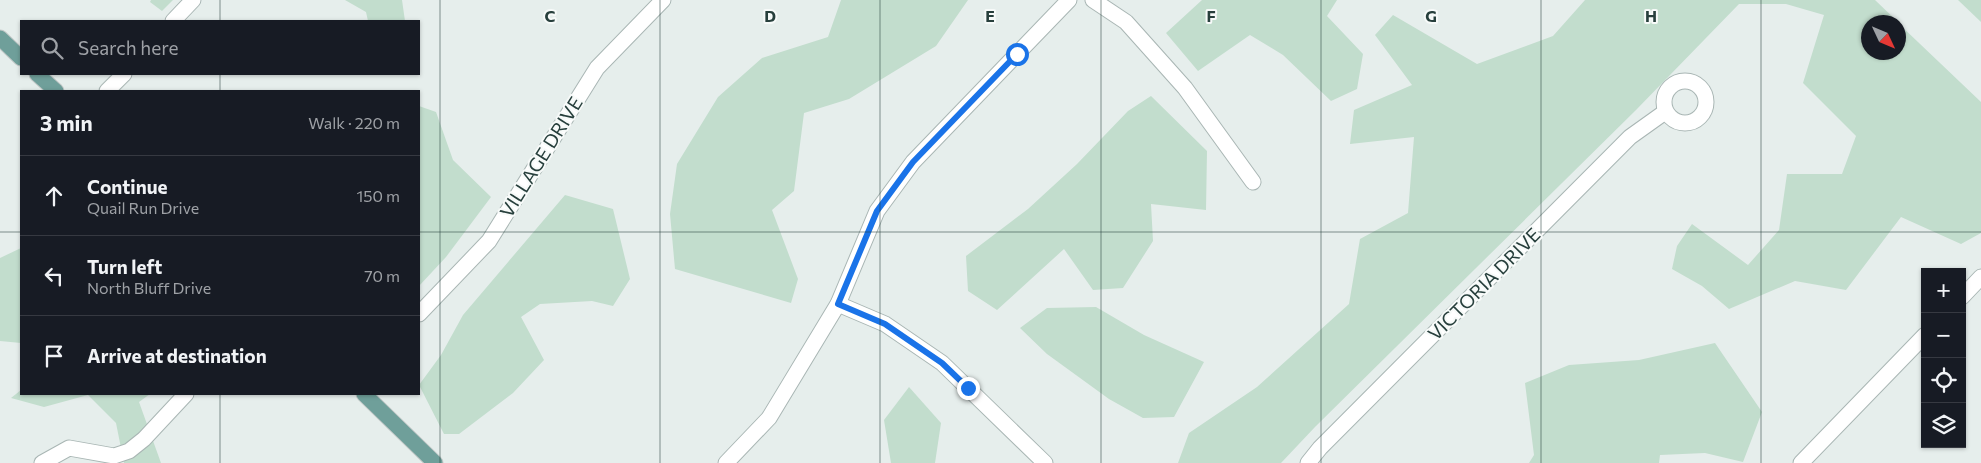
<!DOCTYPE html>
<html lang="en">
<head>
<meta charset="utf-8">
<style>
	:root { --surface:#171b24; --page:#20242c; --text:#f1f3f6; --muted:#9ea1a6; --line:#363941 }
	body { margin:0; font-family:Commissioner,sans-serif; background:var(--page); color:var(--text) }
	.controls { position:absolute; right:15px; bottom:15px; display:grid; overflow:hidden; border-radius:0px; box-shadow:0 1px 4px #0004 }
	.controls button { width:45px; height:45px; display:grid; place-items:center; padding:0; border:0; border-bottom:1px solid var(--line); background:var(--surface); color:var(--text); font:25px sans-serif }
	.compass { position:absolute; left:1861px; top:15px; width:45px; height:45px; border-radius:50%; background:var(--surface); box-shadow:0 1px 4px #0004; rotate:134deg }
	.stop { position:absolute; width:15px; height:15px; margin:-11px; border:4px solid #1a73e8; border-radius:50%; background:#fff }
	.stop.end { background:#1a73e8; border-color:#fff; box-shadow:0 1px 5px #0008 }
	.list { margin:0; padding:0; list-style:none }
	h2 { display:flex; justify-content:space-between; align-items:center; height:65px; margin:0; padding:0 20px; font-size:21px }
	h2 small { font-size:16px; font-weight:400; color:var(--muted) }
	.list li { display:grid; grid-template-columns:32px 1fr auto; gap:15px; align-items:center; box-sizing:border-box; height:80px; padding:0 20px; border-top:1px solid var(--line) }
	.list b { display:block; font-size:19px; white-space:nowrap }
	.list p { margin:0; font-size:16px; white-space:nowrap; color:var(--muted) }
	.list em { font-size:16px; font-style:normal; color:var(--muted) }
	.icon { flex:none; width:28px; height:28px; fill:none; stroke:currentColor; stroke-width:2; stroke-linecap:round; stroke-linejoin:round }
	.map { position:relative; flex:none; width:1981px; height:463px; overflow:hidden }
	.search { position:absolute; background:var(--surface); box-shadow:0 1px 4px #0004; left:20px; top:20px; width:400px; height:55px; display:flex; align-items:center; gap:12px; box-sizing:border-box; padding:0 18px; border-radius:0px; color:var(--muted); font-size:19px }
	.panel { position:absolute; background:var(--surface); box-shadow:0 1px 4px #0004; left:20px; top:90px; width:400px; height:305px; border-radius:0px }
	.map>svg:first-child { display:block }
	.green { fill:#c2ddcd }
	.lines { fill:none; stroke-linecap:round; stroke-linejoin:round }
	.minor-casing { stroke:#a9b6b4; stroke-width:17 }
	.major-casing { stroke:#c3c9c8; stroke-width:17 }
	.minor { stroke:#fff; stroke-width:15 }
	.major { stroke:#6f9f9a; stroke-width:15 }
	.route { stroke:#1a73e8; stroke-width:6 }
	.grid { fill:none; stroke:#273f3c; stroke-width:1; stroke-opacity:0.55 }
	.labels { text-anchor:middle; stroke-width:4; stroke-linejoin:round; paint-order:stroke }
	.street-label { font-size:19px; fill:#273f3c; stroke:#f7faf9 }
	.grid-label { font-size:16px; text-anchor:middle; font-weight:bold; fill:#273f3c; stroke:#f7faf9; stroke-width:4; stroke-linejoin:round; paint-order:stroke }
</style>
</head>
<body>
<div class="map">
<svg width="1981" height="463" viewBox="0 0 1981 463">
	<rect width="100%" height="100%" fill="#e6eeec"/>
	<!-- green -->
	<g class="green">
		<path d="M151,0H173L162,11L150,2Z"/>
		<path d="M345,0H402L405,21H368L366,12Z"/>
		<path d="M841,0H968L936,46L849,99L804,113L794,191L772,210L798,279L791,303L675,269L670,214L677,164L718,97L762,58L828,37Z"/>
		<path d="M1202,0H1337L1327,16L1363,54L1357,89L1331,101L1283,55L1250,35L1198,71L1166,33Z"/>
		<path d="M1585,0H1875L1898,22H1868V52H1898V23L1981,102V233L1961,244L1901,217L1846,290L1795,281L1729,309L1702,286L1672,269L1677,246L1692,224L1748,265L1779,230L1787,174H1842L1856,136L1803,83L1824,15L1786,4H1739L1636,110L1315,427L1281,463H1178L1189,433L1257,387L1349,304L1360,239L1408,213L1414,137L1350,144L1354,110L1412,85L1375,35L1393,15L1477,64L1553,36Z"/>
		<path d="M1958,0H1981V22Z"/>
		<path d="M1151,96L1207,151L1206,210L1151,204L1153,241L1123,288L1093,290L1064,249L997,310L968,291L966,256L1028,209L1077,164L1128,111Z"/>
		<path d="M419,106L436,112L453,160L491,197L446,257L419,286Z"/>
		<path d="M565,195L613,209L630,279L613,306L592,301L540,304L521,317L544,360L513,393L459,434H444L419,385L441,355L463,315Z"/>
		<path d="M21,248V343L0,341V258Z"/>
		<path d="M1096,307L1144,335L1204,362L1174,417L1143,418L1109,399L1047,354L1020,328L1047,308Z"/>
		<path d="M1715,343L1762,412L1743,462L1705,453L1660,455L1659,463H1529L1534,455L1525,383L1569,365L1639,360Z"/>
		<path d="M909,387L941,423L935,463H891L884,420Z"/>
		<path d="M21,390V394H150L139,402L161,463H124L116,423L88,395L44,407L11,398Z"/>
	</g>
	<g class="lines">
		<!-- minor casing -->
		<g class="minor-casing">
			<g id="minor">
				<path d="M1093,0L1126,22L1185,88L1253,182"/>
				<path d="M173,21L193,0"/>
				<circle cx="1685" cy="102" r="21"/>
				<path d="M107,91L124,74"/>
				<path d="M1962,297L1981,277"/>
				<path d="M838,304L885,324L942,363L1045,463"/>
				<path d="M419,314L489,241L597,68L663,0"/>
				<path d="M42,463L69,448L114,456L129,451L144,439L186,394"/>
				<path d="M726,463L769,418L838,304L877,211L913,162L1069,0"/>
				<path d="M1308,463L1320,448L1630,137L1665,112"/>
				<path d="M1801,463L1925,335"/>
			</g>
		</g>
		<!-- major casing -->
		<g class="major-casing">
			<g id="major">
				<path d="M0,38L21,58"/>
				<path d="M37,74L56,91"/>
				<path d="M364,394L435,463"/>
			</g>
		</g>
		<!-- minor -->
		<use href="#minor" class="minor"/>
		<!-- major -->
		<use href="#major" class="major"/>
	</g>
	<g class="lines">
		<!-- route -->
		<path class="route" d="M968,388L942,363L885,324L838,304L877,211L913,162L1017,54"/>
	</g>
	<!-- grid -->
	<path class="grid" d="M220,0V21M440,0V463M660,0V463M880,0V463M1101,0V463M1321,0V463M1541,0V463M1761,0V463M220,74V91M0,232H21M419,232H1981M220,394V463"/>
	<g class="labels">
		<!-- street labels -->
		<g class="street-label">
			<text transform="translate(541 157) rotate(-58)" y="7">VILLAGE DRIVE</text>
			<text transform="translate(1484 284) rotate(-45)" y="7">VICTORIA DRIVE</text>
		</g>
	</g>
	<g class="grid-label">
		<text x="550" y="22">C</text>
		<text x="770" y="22">D</text>
		<text x="990" y="22">E</text>
		<text x="1211" y="22">F</text>
		<text x="1431" y="22">G</text>
		<text x="1651" y="22">H</text>
	</g>
</svg>
<div class="controls">
<button>+</button>
<button>−</button>
<button><svg class="icon" aria-label="locate" viewBox="0 0 24 24"><circle cx="12" cy="12" r="6"/><path d="M12 2v4M12 18v4M2 12h4M18 12h4"/></svg></button>
<button><svg class="icon" aria-label="layers" viewBox="0 0 24 24"><path d="M12 4l9 5-9 5-9-5zM3 14l9 5 9-5"/></svg></button>
</div>
<svg class="compass" viewBox="-18 -18 36 36"><path d="M0-13l5 13h-10z" fill="#e53935"/><path d="M0 13l5-13h-10z" fill="#9ea1a6"/></svg>
<div class="stop" style="left:1017px;top:54px"></div>
<div class="stop end" style="left:968px;top:388px"></div>
<div class="search"><svg class="icon" aria-label="search" viewBox="0 0 24 24"><circle cx="10" cy="10" r="6"/><path d="M15 15l6 6"/></svg>Search here</div>
<section class="panel">
<h2>3 min<small>Walk · 220 m</small></h2>
<ul class="list">
<li><svg class="icon" aria-label="ahead" viewBox="0 0 24 24"><path d="M12 20V5M6 11l6-6 6 6"/></svg><div><b>Continue</b><p>Quail Run Drive</p></div><em>150 m</em></li>
<li><svg class="icon" aria-label="left" viewBox="0 0 24 24"><path d="M17 20v-9H6M10 6l-5 5 5 5"/></svg><div><b>Turn left</b><p>North Bluff Drive</p></div><em>70 m</em></li>
<li><svg class="icon" aria-label="arrive" viewBox="0 0 24 24"><path d="M6 21V4h12l-3 4 3 4H6"/></svg><div><b>Arrive at destination</b></div></li>
</ul>
</section>
</div>
</body>
</html>
